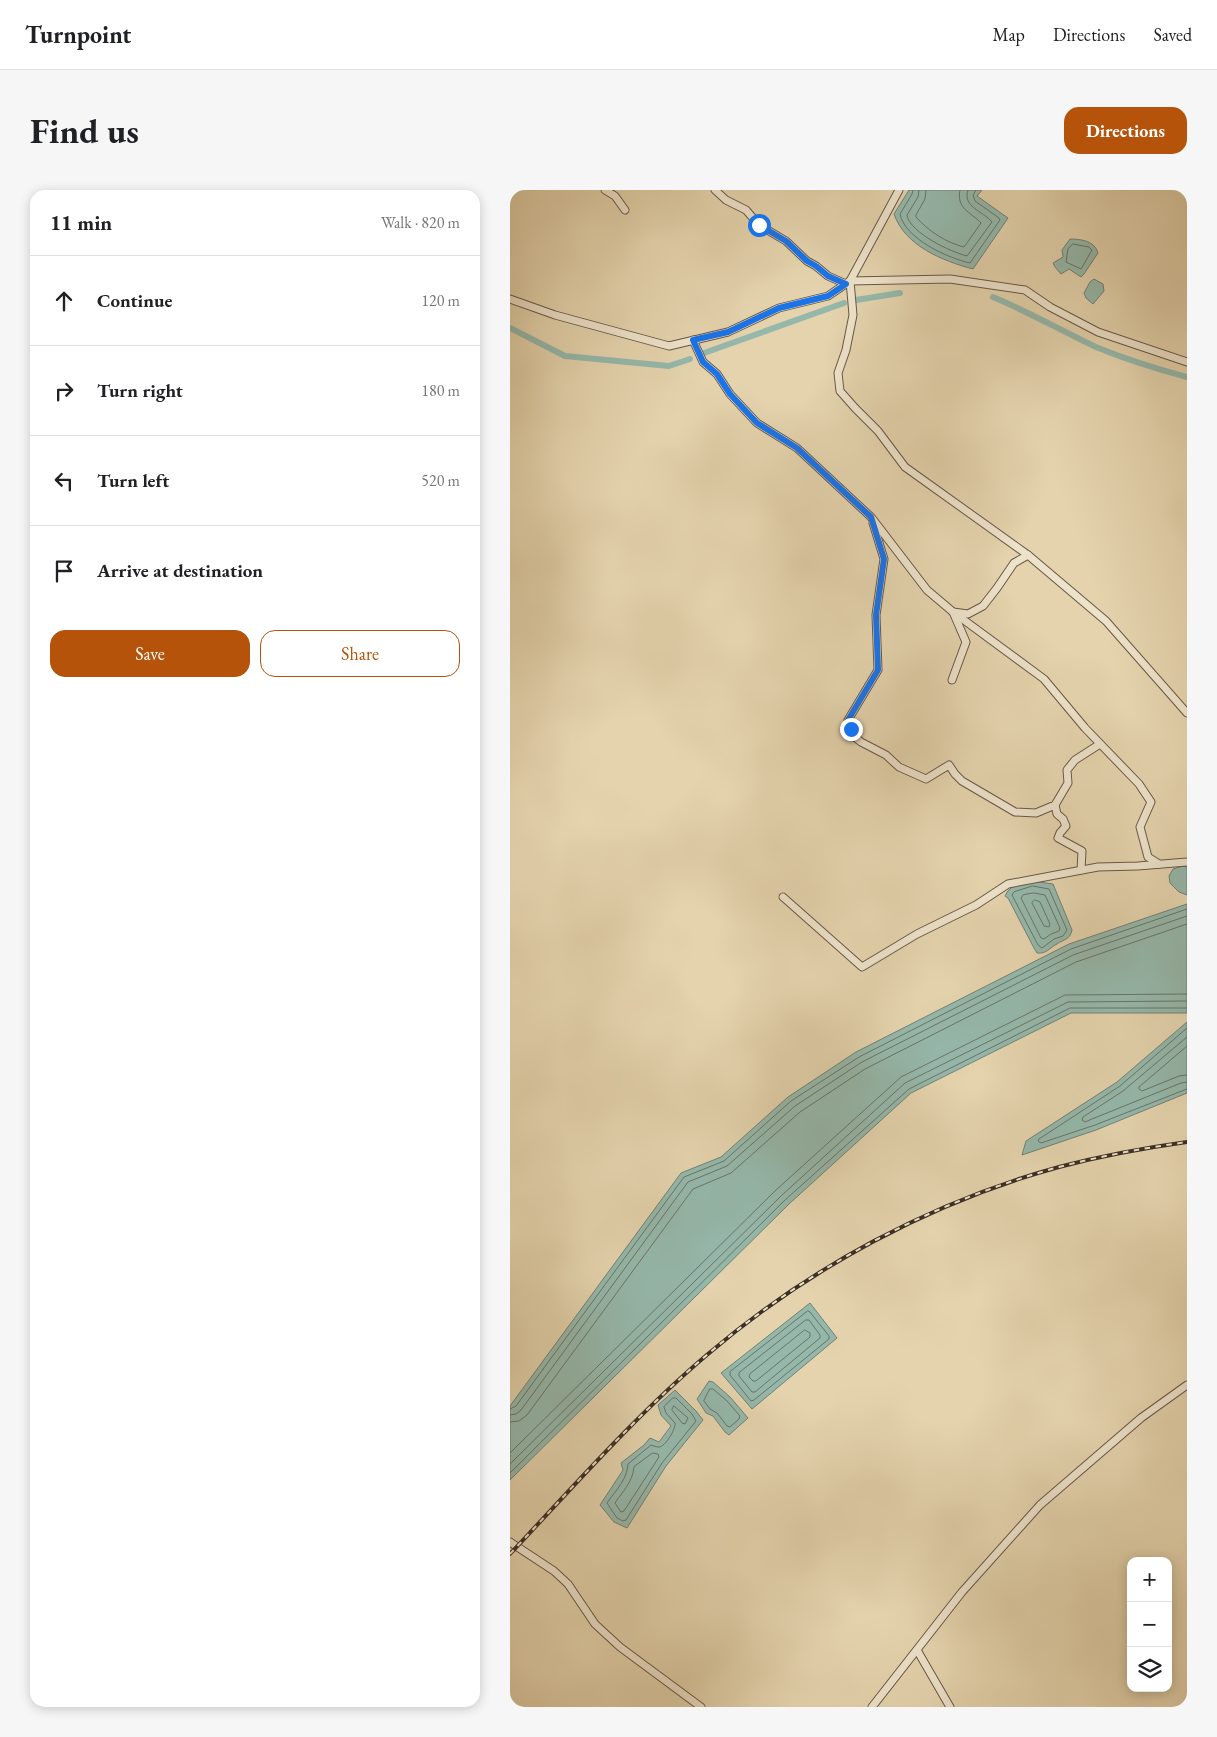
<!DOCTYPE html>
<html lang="en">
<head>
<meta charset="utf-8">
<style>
	:root { --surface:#fff; --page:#f6f6f6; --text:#202124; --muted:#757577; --line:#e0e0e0; --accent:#b45309 }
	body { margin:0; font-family:"EB Garamond",serif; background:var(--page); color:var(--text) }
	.controls { position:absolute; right:15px; bottom:15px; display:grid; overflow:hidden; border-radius:10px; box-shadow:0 2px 12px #0003 }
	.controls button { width:45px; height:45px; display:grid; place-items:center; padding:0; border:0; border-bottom:1px solid var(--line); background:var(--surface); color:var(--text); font:25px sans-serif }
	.stop { position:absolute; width:15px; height:15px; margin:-11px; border:4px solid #1a73e8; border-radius:50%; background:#fff }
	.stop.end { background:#1a73e8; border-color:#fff; box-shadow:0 1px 5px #0008 }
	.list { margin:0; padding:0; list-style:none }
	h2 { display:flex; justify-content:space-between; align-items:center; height:65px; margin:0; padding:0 20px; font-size:21px }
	h2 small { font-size:16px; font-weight:400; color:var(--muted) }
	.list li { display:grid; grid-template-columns:32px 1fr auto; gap:15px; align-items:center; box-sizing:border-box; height:90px; padding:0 20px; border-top:1px solid var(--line) }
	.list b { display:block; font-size:19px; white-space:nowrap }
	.list em { font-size:16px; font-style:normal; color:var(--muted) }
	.actions { display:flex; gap:10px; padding:15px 20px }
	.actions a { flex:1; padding:11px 0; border:1px solid var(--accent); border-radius:15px; text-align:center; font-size:18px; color:var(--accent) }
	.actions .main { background:var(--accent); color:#fff }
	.icon { flex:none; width:28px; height:28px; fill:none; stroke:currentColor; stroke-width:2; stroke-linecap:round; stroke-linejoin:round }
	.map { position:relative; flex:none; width:677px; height:1517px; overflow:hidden; border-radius:15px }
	header { display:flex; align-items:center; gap:30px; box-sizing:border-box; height:70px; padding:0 25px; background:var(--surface); border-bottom:1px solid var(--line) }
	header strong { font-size:24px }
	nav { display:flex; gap:28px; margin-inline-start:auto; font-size:18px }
	.intro { display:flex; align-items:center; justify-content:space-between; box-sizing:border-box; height:120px; padding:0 30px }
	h1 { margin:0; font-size:35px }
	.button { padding:12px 22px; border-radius:15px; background:var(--accent); color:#fff; font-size:18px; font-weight:700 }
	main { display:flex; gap:30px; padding:0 30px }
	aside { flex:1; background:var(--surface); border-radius:15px; box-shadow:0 2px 12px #0003 }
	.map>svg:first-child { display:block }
	.water { fill:#95b8ab; stroke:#728175 }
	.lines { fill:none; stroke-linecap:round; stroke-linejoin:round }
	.shore { stroke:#697468; stroke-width:1 }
	.canal { stroke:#95b8ab; stroke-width:6 }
	.street-casing { stroke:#675847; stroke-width:9 }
	.street { stroke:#ede2ca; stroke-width:7 }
	.rail-casing { stroke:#3d2f25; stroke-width:4 }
	.rail { stroke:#ede2ca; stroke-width:2; stroke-dasharray:5.5; stroke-linecap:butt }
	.route { stroke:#1a73e8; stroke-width:6 }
</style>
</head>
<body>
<header>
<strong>Turnpoint</strong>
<nav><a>Map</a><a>Directions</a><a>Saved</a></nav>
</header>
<div class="intro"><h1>Find us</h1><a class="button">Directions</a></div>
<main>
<aside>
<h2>11 min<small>Walk · 820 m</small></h2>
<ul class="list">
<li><svg class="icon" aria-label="ahead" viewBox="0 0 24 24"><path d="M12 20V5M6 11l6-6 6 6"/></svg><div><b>Continue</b></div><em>120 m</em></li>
<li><svg class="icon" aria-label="right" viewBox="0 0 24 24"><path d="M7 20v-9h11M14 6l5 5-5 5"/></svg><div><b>Turn right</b></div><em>180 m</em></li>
<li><svg class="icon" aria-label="left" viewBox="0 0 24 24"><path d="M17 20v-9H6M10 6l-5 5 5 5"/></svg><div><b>Turn left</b></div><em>520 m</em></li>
<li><svg class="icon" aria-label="arrive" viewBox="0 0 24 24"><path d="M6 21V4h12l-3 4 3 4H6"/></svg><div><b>Arrive at destination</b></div></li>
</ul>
<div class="actions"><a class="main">Save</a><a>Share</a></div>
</aside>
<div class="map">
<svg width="677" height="1517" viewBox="0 0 677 1517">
	<rect width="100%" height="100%" fill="#e4d3ad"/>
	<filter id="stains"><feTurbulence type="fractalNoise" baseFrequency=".004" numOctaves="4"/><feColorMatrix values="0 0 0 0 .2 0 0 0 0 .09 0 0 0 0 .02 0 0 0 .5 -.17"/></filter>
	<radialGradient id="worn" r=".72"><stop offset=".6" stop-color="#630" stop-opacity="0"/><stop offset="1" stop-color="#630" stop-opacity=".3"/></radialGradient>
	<!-- water -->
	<g class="water">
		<path d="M399,0H472L467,6L498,28L463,79C433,71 395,56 384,24Z"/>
		<path d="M560,49C571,49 585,51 588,63L574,84L571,87L559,79L551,84L545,77L543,73L553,67L552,60Z"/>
		<path d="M584,89L593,94L594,101L583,114L576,108L574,103L580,92Z"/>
		<path d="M673,676L677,677V705L669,702L660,693L659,686L663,679Z"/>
		<path d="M523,691L543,694L562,740C560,750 554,749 547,754C539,758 537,764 527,763L524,758L498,708L495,706C500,694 512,693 523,691Z"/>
		<path d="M677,714V823H561L401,903L279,1014L0,1290V1216L171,983L211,967L278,907L346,862L559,754Z"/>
		<path d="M677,832V903L586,940L512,965L516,951L607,892Z"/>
		<path d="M300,1113L327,1148L242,1219L211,1183Z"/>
		<path d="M199,1191L203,1192L220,1207L238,1228L219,1245L215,1242L203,1226L196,1223L187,1209Z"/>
		<path d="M165,1200L186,1221L193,1230L156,1276L117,1338L104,1332L90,1315L113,1280L111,1273L134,1255L140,1248L149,1252L161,1236L151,1225L148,1215Z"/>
	</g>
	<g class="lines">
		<!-- shore -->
		<g class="shore">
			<path d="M403,0L402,4L390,24C395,49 438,68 460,73L490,30L489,28L465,11L463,5L466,0"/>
			<path d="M409,0L408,7L397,25C400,43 441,62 457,66L482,32C473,21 452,17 458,0"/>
			<path d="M416,0L415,9L406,25V27C418,41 437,53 454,57L471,33C461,22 446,19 450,0"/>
			<path d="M563,54L579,57L582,60L571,79L556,72L558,59Z"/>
			<path d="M523,696L539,699L557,740L553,746L544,749L532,758L528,755L502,705L504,702Z"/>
			<path d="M524,703L535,705L550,738L549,741L541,744L534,749L531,748L511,708L513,705Z"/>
			<path d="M525,710L530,712L540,734L539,737L534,736L522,713Z"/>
			<path d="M677,838L610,896L529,949L528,951L531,953L585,935L677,899"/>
			<path d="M677,847L613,901L573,927L572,930L575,932L582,929L671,893L677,892"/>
			<path d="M677,856L629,897V899L632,901L669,886L677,885"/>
			<path d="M298,1121L300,1122L319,1146V1149L244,1210L241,1211L220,1185V1182Z"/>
			<path d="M296,1130H299L310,1145V1148L245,1202H242L229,1186V1183Z"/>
			<path d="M295,1140L300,1143V1147L246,1191H243L239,1187L240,1184Z"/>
			<path d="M200,1199H203L217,1211L230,1226L229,1229L220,1237L217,1236L207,1223L200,1219L194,1211Z"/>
			<path d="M163,1208H166L182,1224L186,1231L152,1273L116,1330L113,1331L107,1328L97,1313C106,1300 117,1290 118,1274L141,1255C144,1256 146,1257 149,1257C155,1257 166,1239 165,1233L156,1223L154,1217Z"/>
			<path d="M164,1216L178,1228L175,1234L172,1233L162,1220Z"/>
			<path d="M0,1219L6,1216L174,987L214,971L281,911L349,867L561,759L677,719"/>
			<path d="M0,1225L6,1224L11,1220L178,992L217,976L285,916L352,872L563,765L677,726"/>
			<path d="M0,1232L9,1231L17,1225L183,999L221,983L290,922L355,879L566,772L677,734"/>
			<path d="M0,1263L266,1000L391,887L555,805L677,804"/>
			<path d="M143,1263L148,1264L149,1267L114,1321L111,1322L105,1313C112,1302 123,1292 124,1277Z"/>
			<path d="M0,1274L271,1006L395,893L558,812L677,811"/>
			<path d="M0,1283L275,1010L399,899L560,818H677"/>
		</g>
		<!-- canal -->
		<g class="canal">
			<path d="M483,107C519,122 552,141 586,157C615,169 647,179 677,187"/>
			<path d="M346,110L390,103"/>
			<path d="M0,138L55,166L159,176L180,169"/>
			<path d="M194,163L334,113"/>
		</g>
		<!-- street casing -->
		<g class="street-casing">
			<g id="street">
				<path d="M95,0L105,6L115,20"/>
				<path d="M205,0L216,10L236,20L249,35L276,51L297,71L306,76L318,86L336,94"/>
				<path d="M389,0L340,91L343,125L336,160L328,183L330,201L345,218L368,241L395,277L518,365L596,431L677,523"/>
				<path d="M0,109L45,125L159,156L218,142L269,118L318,106L340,91L440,89L515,100L540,117L588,142L677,172"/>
				<path d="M183,150L193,172L207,184L220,204L247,233L287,258L361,327L417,400L443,422L534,489L575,538L629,594L641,612L630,637L638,667L649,674"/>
				<path d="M363,333L374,369L366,425L368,480L338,530L341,544L351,552L376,565L389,577L416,589L439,575L445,584L452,591L505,622L526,623L545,615L558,593L557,580L565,570L590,554"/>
				<path d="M442,490L456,452L443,422L458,424L473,416L487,398L504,373L518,365"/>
				<path d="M545,615L547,624L553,629L556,636L550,643L548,648L572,661L571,680"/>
				<path d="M273,707L352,777L407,744L466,715L498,694L588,677L628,676L677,672"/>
				<path d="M0,1352L44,1381L58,1394L85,1434L110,1457L191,1517"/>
				<path d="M407,1460L440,1517"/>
				<path d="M362,1517L452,1402L530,1315L631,1228L677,1195"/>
			</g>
		</g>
		<!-- street -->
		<use href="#street" class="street"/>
		<!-- rail casing -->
		<g class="rail-casing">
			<path id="rail" d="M0,1364C64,1296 127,1224 198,1164C299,1078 421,1012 549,977C591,966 634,958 677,952"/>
		</g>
		<!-- rail -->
		<use href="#rail" class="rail"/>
	</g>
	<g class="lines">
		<!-- route -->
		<path class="route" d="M249,35L276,51L297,71L306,76L318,86L336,94L318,106L269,118L218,142L183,150L193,172L207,184L220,204L247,233L287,258L361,327L374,369L366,425L368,480L338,530L341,539"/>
	</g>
	<rect width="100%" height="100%" filter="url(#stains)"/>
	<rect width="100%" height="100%" fill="url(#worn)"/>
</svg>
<div class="controls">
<button>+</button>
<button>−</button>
<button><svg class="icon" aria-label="layers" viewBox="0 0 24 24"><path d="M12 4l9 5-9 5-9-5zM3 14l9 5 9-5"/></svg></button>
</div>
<div class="stop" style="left:249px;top:35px"></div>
<div class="stop end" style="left:341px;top:539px"></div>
</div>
</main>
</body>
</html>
